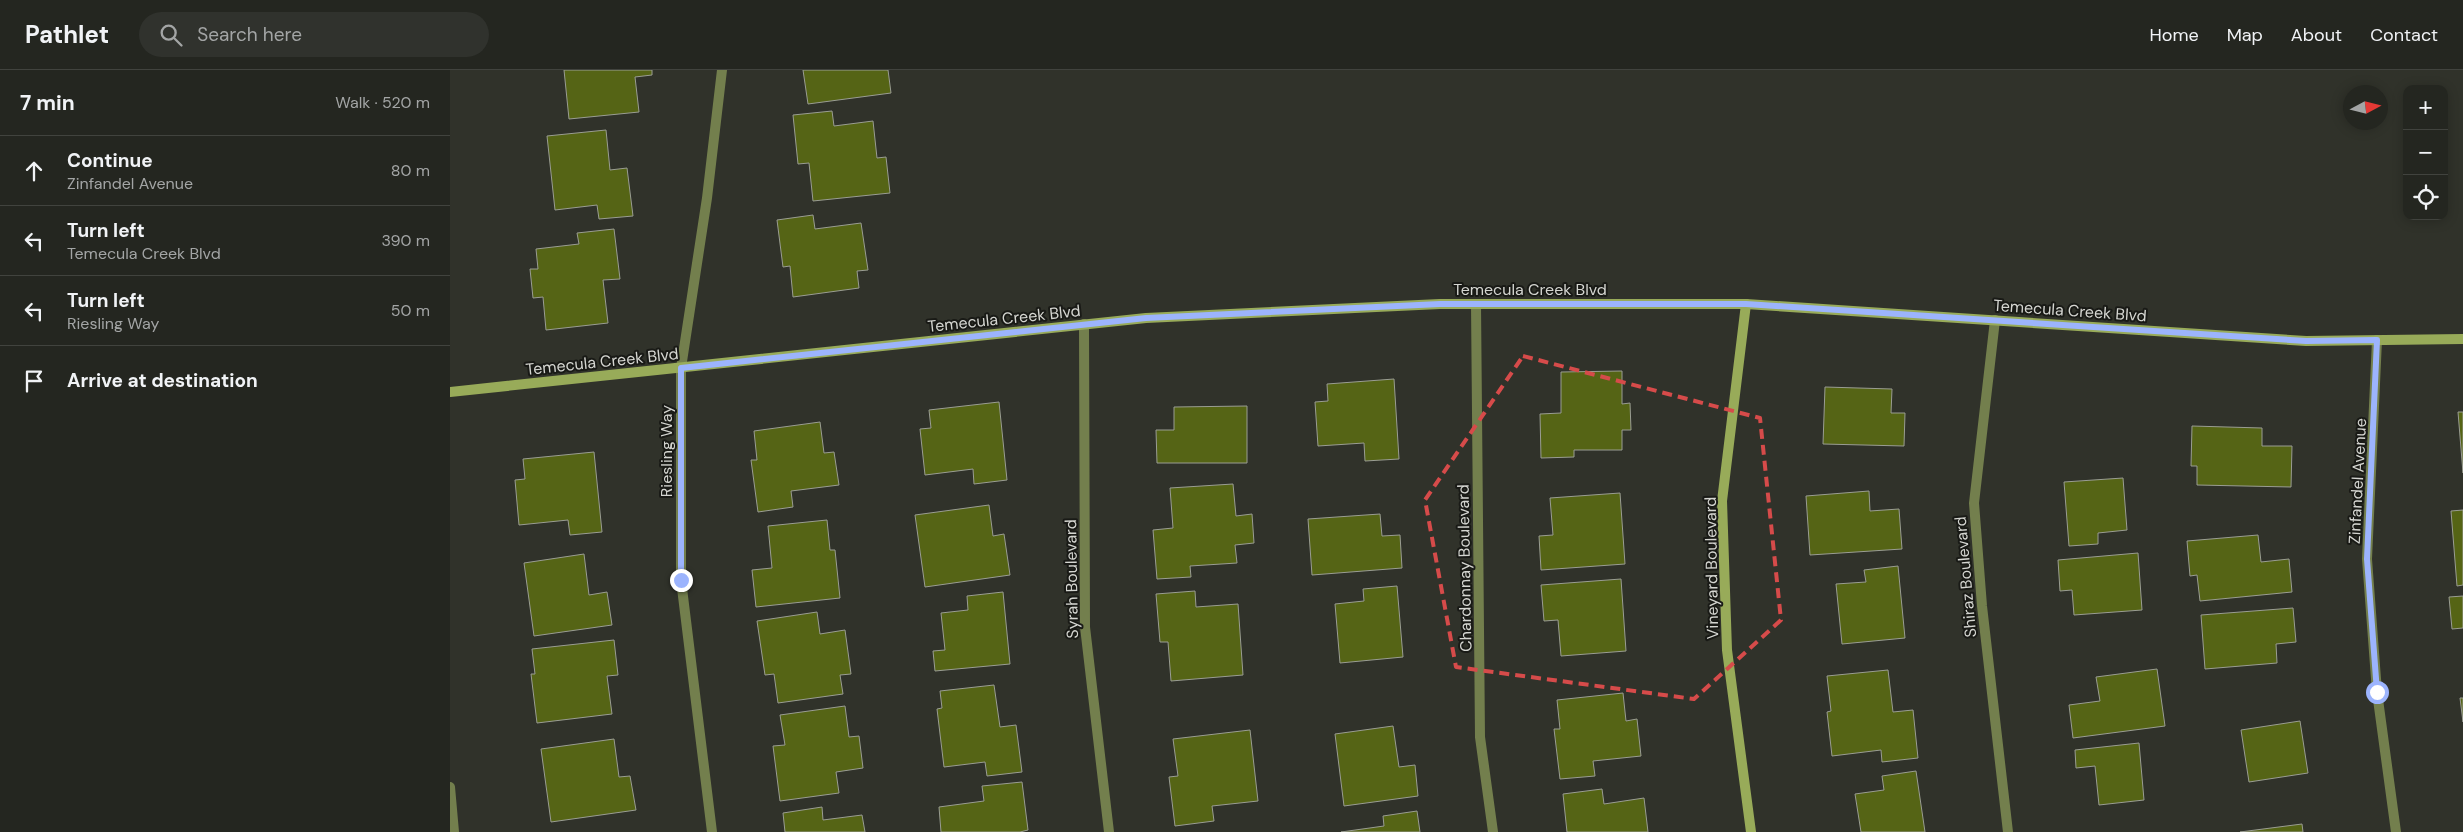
<!DOCTYPE html>
<html lang="en">
<head>
<meta charset="utf-8">
<style>
	:root { --surface:#242620; --page:#30322d; --text:#f1f3f6; --muted:#a3a5a5; --line:#41433e }
	body { margin:0; font-family:"DM Sans",sans-serif; background:var(--page); color:var(--text) }
	.controls { position:absolute; right:15px; top:15px; display:grid; overflow:hidden; border-radius:10px; box-shadow:0 2px 12px #0003 }
	.controls button { width:45px; height:45px; display:grid; place-items:center; padding:0; border:0; border-bottom:1px solid var(--line); background:var(--surface); color:var(--text); font:25px sans-serif }
	.compass { position:absolute; left:1893px; top:15px; width:45px; height:45px; border-radius:50%; background:var(--surface); box-shadow:0 2px 12px #0003; rotate:83deg }
	.stop { position:absolute; width:15px; height:15px; margin:-11px; border:4px solid #9cb4fd; border-radius:50%; background:#fff }
	.stop.end { background:#9cb4fd; border-color:#fff; box-shadow:0 1px 5px #0008 }
	.list { margin:0; padding:0; list-style:none }
	h2 { display:flex; justify-content:space-between; align-items:center; height:65px; margin:0; padding:0 20px; font-size:21px }
	h2 small { font-size:16px; font-weight:400; color:var(--muted) }
	.list li { display:grid; grid-template-columns:32px 1fr auto; gap:15px; align-items:center; box-sizing:border-box; height:70px; padding:0 20px; border-top:1px solid var(--line) }
	.list b { display:block; font-size:19px; white-space:nowrap }
	.list p { margin:0; font-size:16px; white-space:nowrap; color:var(--muted) }
	.list em { font-size:16px; font-style:normal; color:var(--muted) }
	.icon { flex:none; width:28px; height:28px; fill:none; stroke:currentColor; stroke-width:2; stroke-linecap:round; stroke-linejoin:round }
	.map { position:relative; flex:none; width:2013px; height:762px; overflow:hidden }
	header { display:flex; align-items:center; gap:30px; box-sizing:border-box; height:70px; padding:0 25px; background:var(--surface); border-bottom:1px solid var(--line) }
	header strong { font-size:24px }
	nav { display:flex; gap:28px; margin-inline-start:auto; font-size:18px }
	.search { width:350px; height:45px; background:var(--page); display:flex; align-items:center; gap:12px; box-sizing:border-box; padding:0 18px; border-radius:28px; color:var(--muted); font-size:19px }
	main { display:flex }
	aside { flex:1; background:var(--surface) }
	.map>svg:first-child { display:block }
	.building { fill:#556415; stroke:#9a9d93 }
	.lines { fill:none; stroke-linecap:round; stroke-linejoin:round }
	.street { stroke:#737f4d; stroke-width:10 }
	.secondary { stroke:#98ab59; stroke-width:10 }
	.route { stroke:#9cb4fd; stroke-width:6 }
	.marked { fill:none; stroke:#d64b4a; stroke-width:4; stroke-dasharray:10 6; stroke-linejoin:round }
	.labels { text-anchor:middle; stroke-width:4; stroke-linejoin:round; paint-order:stroke }
	.street-label { font-size:16px; fill:#d5d6d1; stroke:#191a16 }
</style>
</head>
<body>
<header>
<strong>Pathlet</strong>
<div class="search"><svg class="icon" aria-label="search" viewBox="0 0 24 24"><circle cx="10" cy="10" r="6"/><path d="M15 15l6 6"/></svg>Search here</div>
<nav><a>Home</a><a>Map</a><a>About</a><a>Contact</a></nav>
</header>
<main>
<aside>
<h2>7 min<small>Walk · 520 m</small></h2>
<ul class="list">
<li><svg class="icon" aria-label="ahead" viewBox="0 0 24 24"><path d="M12 20V5M6 11l6-6 6 6"/></svg><div><b>Continue</b><p>Zinfandel Avenue</p></div><em>80 m</em></li>
<li><svg class="icon" aria-label="left" viewBox="0 0 24 24"><path d="M17 20v-9H6M10 6l-5 5 5 5"/></svg><div><b>Turn left</b><p>Temecula Creek Blvd</p></div><em>390 m</em></li>
<li><svg class="icon" aria-label="left" viewBox="0 0 24 24"><path d="M17 20v-9H6M10 6l-5 5 5 5"/></svg><div><b>Turn left</b><p>Riesling Way</p></div><em>50 m</em></li>
<li><svg class="icon" aria-label="arrive" viewBox="0 0 24 24"><path d="M6 21V4h12l-3 4 3 4H6"/></svg><div><b>Arrive at destination</b></div></li>
</ul>
</aside>
<div class="map">
<svg width="2013" height="762" viewBox="0 0 2013 762">
	<rect width="100%" height="100%" fill="#30322a"/>
	<!-- building -->
	<g class="building">
		<path d="M114,0H202V5L185,7L189,42L119,49Z"/>
		<path d="M353,0H438L441,23L358,34Z"/>
		<path d="M382,41L384,56L423,51L427,88L436,87L440,123L363,131L359,93L348,94L343,45Z"/>
		<path d="M156,60L160,100L177,98L183,146L149,149L147,135L105,140L97,66Z"/>
		<path d="M363,145L365,159L411,153L418,200L407,201L409,218L343,227L340,196L333,197L327,150Z"/>
		<path d="M164,159L170,209L153,210L158,253L96,260L93,227L83,228L80,199H88L86,179L129,174L127,163Z"/>
		<path d="M1172,301V334L1180,333L1181,360H1172V380H1124V387L1091,388L1090,344L1111,343V302Z"/>
		<path d="M944,309L949,389L915,391L914,373L868,376L865,332L878,331L877,314Z"/>
		<path d="M1375,317L1442,319L1441,343H1455L1454,376L1373,374Z"/>
		<path d="M549,332L557,410L524,414L523,399L475,405L470,359L481,358L479,340Z"/>
		<path d="M797,336V393H707L706,360H724V337Z"/>
		<path d="M2008,342H2013V403Z"/>
		<path d="M370,352L374,383L384,382L389,415L341,421L343,437L308,442L301,390H307L304,361Z"/>
		<path d="M1742,356L1812,358V376H1842L1841,417L1747,415V396H1741Z"/>
		<path d="M144,382L152,462L120,465L118,450L69,455L65,410L75,409L73,389Z"/>
		<path d="M1673,408L1677,460L1648,463V474L1619,476L1614,412Z"/>
		<path d="M783,414L786,446L802,444L804,473L785,475L787,493L740,496L741,507L707,509L703,460L723,458L720,418Z"/>
		<path d="M1419,421L1420,441L1449,439L1452,479L1360,485L1356,426Z"/>
		<path d="M1170,423L1175,494L1091,500L1089,466L1103,465L1100,428Z"/>
		<path d="M539,435L543,466L554,464L560,505L475,517L465,445Z"/>
		<path d="M2013,440V515L2007,516L2001,441Z"/>
		<path d="M930,444L932,466L950,465L952,498L862,505L858,449Z"/>
		<path d="M377,450L380,480H385L390,528L306,537L302,500L322,498L318,456Z"/>
		<path d="M1808,465L1811,492L1839,489L1842,522L1750,531L1747,505L1740,506L1737,471Z"/>
		<path d="M1688,483L1692,540L1624,545L1622,520L1610,521L1608,490Z"/>
		<path d="M134,484L139,525L157,522L162,555L84,566L74,493Z"/>
		<path d="M1448,496L1455,568L1392,574L1386,514L1416,512L1414,500Z"/>
		<path d="M1171,509L1176,581L1111,586L1108,550L1094,551L1091,515Z"/>
		<path d="M947,516L953,587L890,593L885,534L914,531L913,519Z"/>
		<path d="M745,521L746,537L788,534L793,605L721,611L718,572H710L706,524Z"/>
		<path d="M553,522L560,594L485,601L483,581L495,580L491,543L518,540L517,526Z"/>
		<path d="M2013,526V558L2002,559L1999,527Z"/>
		<path d="M1843,538L1846,572L1826,574L1827,593L1755,599L1751,545Z"/>
		<path d="M367,542L370,564L395,560L401,604L390,605L393,624L328,633L324,604L315,605L307,551Z"/>
		<path d="M164,570L168,605L157,606L162,644L87,653L81,604H85L82,579Z"/>
		<path d="M1707,599L1715,656L1623,668L1619,635L1650,631L1646,607Z"/>
		<path d="M1438,600L1443,642L1463,640L1468,688L1432,692L1431,680L1382,686L1377,642L1381,641L1377,606Z"/>
		<path d="M544,615L550,657L566,655L572,702L537,706L535,692L494,697L487,639L492,638L490,621Z"/>
		<path d="M1173,623L1176,651L1187,649L1191,686L1143,691L1145,706L1110,709L1104,659H1110L1107,630Z"/>
		<path d="M2010,628H2013V652Z"/>
		<path d="M395,636L399,667L409,666L413,698L386,702L389,723L330,731L323,676L335,675L330,645Z"/>
		<path d="M1850,651L1858,703L1799,712L1791,660Z"/>
		<path d="M943,656L949,697L965,695L968,726L894,736L885,664Z"/>
		<path d="M800,660L808,731L762,736L764,751L725,756L719,707L728,706L723,669Z"/>
		<path d="M164,669L169,707L180,706L186,740L101,752L91,679Z"/>
		<path d="M1689,673L1694,730L1649,735L1645,696L1626,698L1625,680Z"/>
		<path d="M1466,701L1475,762H1411L1405,724L1434,720L1432,706Z"/>
		<path d="M572,712L578,760L570,762H491L489,737L534,731L532,716Z"/>
		<path d="M1152,719L1154,734L1194,728L1198,762H1117L1113,724Z"/>
		<path d="M372,737L373,750L412,745L415,762H335L333,743Z"/>
		<path d="M967,741L970,762H891L934,756L933,746Z"/>
		<path d="M1852,754L1853,762H1790Z"/>
	</g>
	<g class="lines">
		<!-- street -->
		<g class="street">
			<path d="M1026,234L1030,667L1043,762"/>
			<path d="M1545,250L1524,433L1532,536L1558,762"/>
			<path d="M634,254L635,557L659,762"/>
			<path d="M1927,270L1917,489L1927,622L1946,762"/>
			<path d="M0,717L4,762"/>
			<path d="M262,762L231,510V298L257,128L272,0"/>
		</g>
		<!-- secondary -->
		<g class="secondary">
			<path d="M1296,234L1272,431L1277,580L1301,762"/>
			<path d="M0,322L696,248L990,234H1296L1856,271L2013,269"/>
		</g>
	</g>
	<g class="lines">
		<!-- route -->
		<path class="route" d="M231,510V298L696,248L990,234H1296L1856,271L1927,270L1917,489L1927,622"/>
	</g>
	<!-- marked area -->
	<path class="marked" d="M1073,286L1310,348L1331,550L1244,629L1006,597L975,430Z"/>
	<g class="labels">
		<!-- street labels -->
		<g class="street-label">
			<text x="1080" y="225">Temecula Creek Blvd</text>
			<text transform="translate(1620 240) rotate(4)" y="6">Temecula Creek Blvd</text>
			<text transform="translate(554 248) rotate(-6)" y="6">Temecula Creek Blvd</text>
			<text transform="translate(152 291) rotate(-6)" y="6">Temecula Creek Blvd</text>
			<text transform="translate(216 381) rotate(-90)" y="6">Riesling Way</text>
			<text transform="translate(1907 411) rotate(-87)" y="6">Zinfandel Avenue</text>
			<text transform="translate(1014 498) rotate(-91)" y="6">Chardonnay Boulevard</text>
			<text transform="translate(1261 498) rotate(-91)" y="6">Vineyard Boulevard</text>
			<text transform="translate(1515 507) rotate(-95)" y="6">Shiraz Boulevard</text>
			<text transform="translate(621 509) rotate(-91)" y="6">Syrah Boulevard</text>
		</g>
	</g>
</svg>
<div class="controls">
<button>+</button>
<button>−</button>
<button><svg class="icon" aria-label="locate" viewBox="0 0 24 24"><circle cx="12" cy="12" r="6"/><path d="M12 2v4M12 18v4M2 12h4M18 12h4"/></svg></button>
</div>
<svg class="compass" viewBox="-18 -18 36 36"><path d="M0-13l5 13h-10z" fill="#e53935"/><path d="M0 13l5-13h-10z" fill="#a3a5a5"/></svg>
<div class="stop" style="left:1927px;top:622px"></div>
<div class="stop end" style="left:231px;top:510px"></div>
</div>
</main>
</body>
</html>
